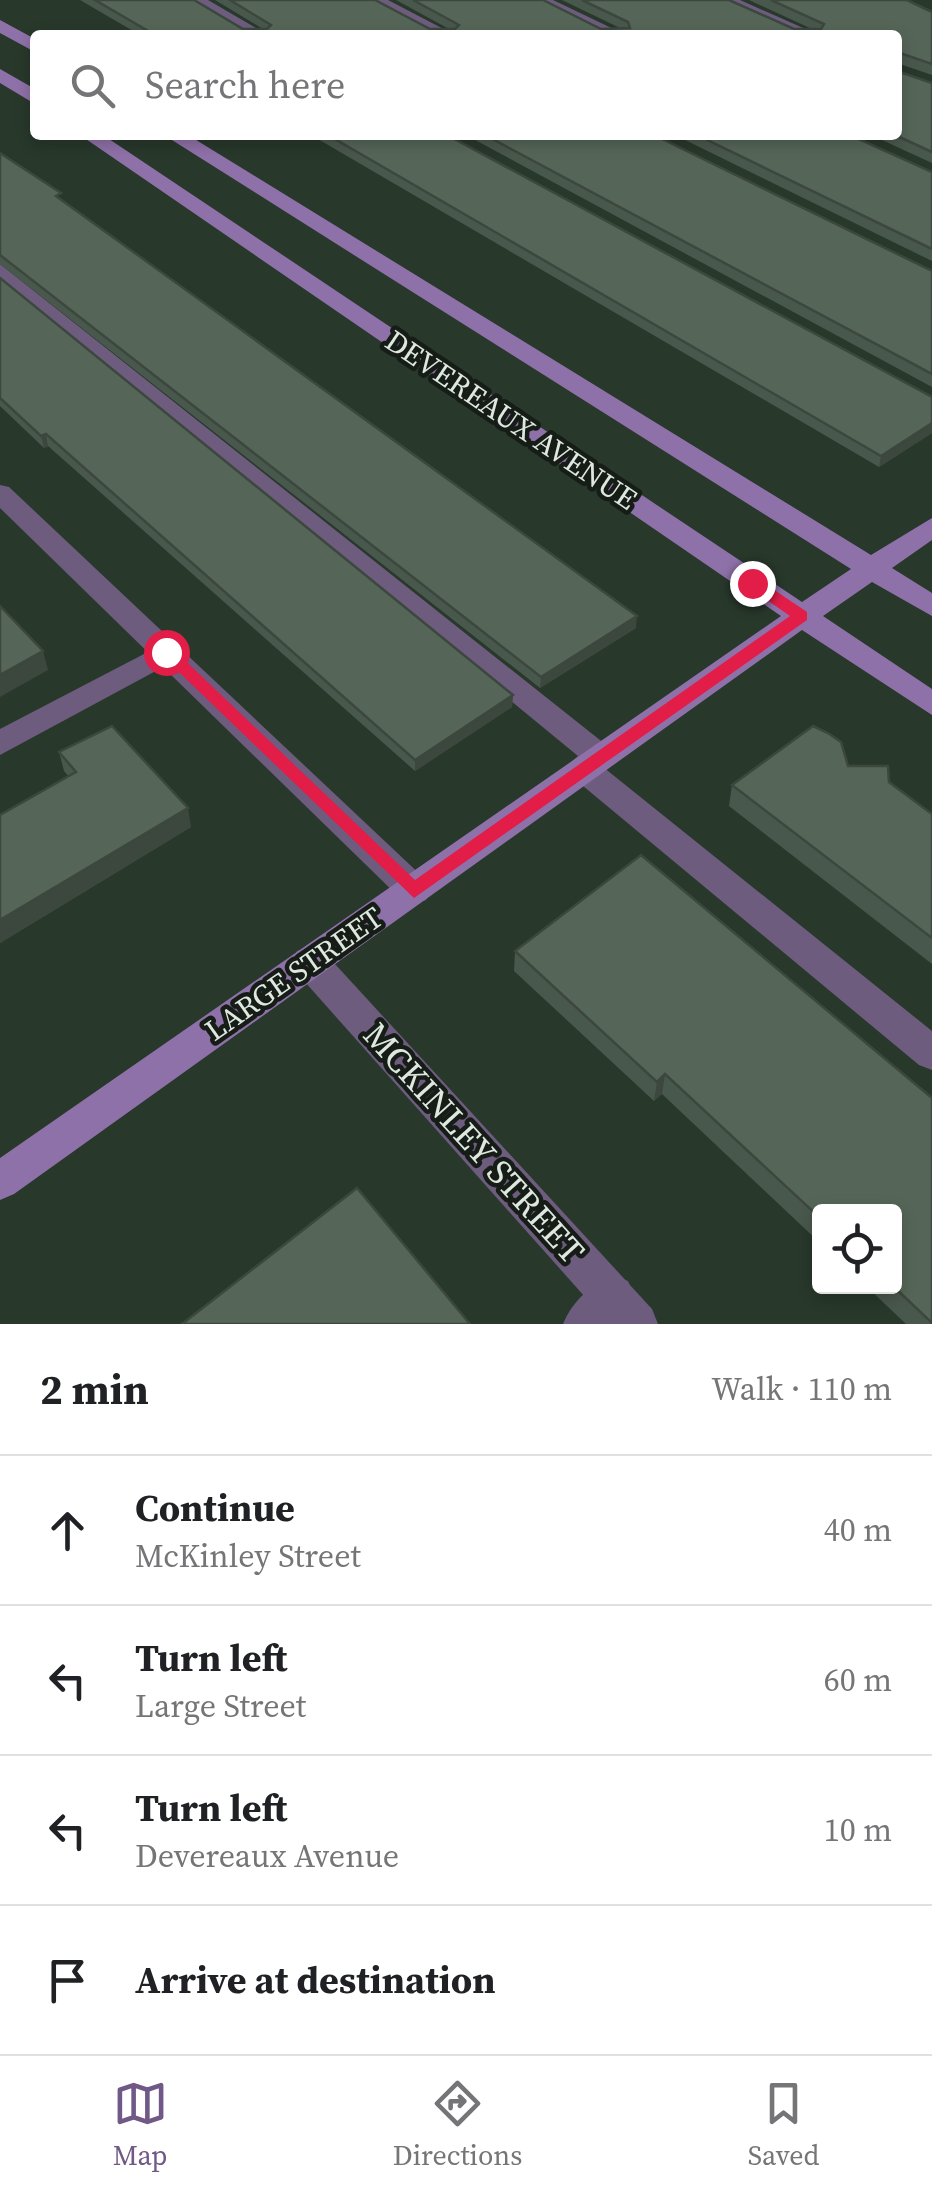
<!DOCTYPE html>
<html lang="en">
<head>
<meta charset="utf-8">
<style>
	:root { --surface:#fff; --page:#f6f6f6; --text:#202124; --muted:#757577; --line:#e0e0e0; --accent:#705986 }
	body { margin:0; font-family:"Source Serif 4",serif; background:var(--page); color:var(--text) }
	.controls { position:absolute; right:30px; bottom:30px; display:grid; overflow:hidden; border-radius:10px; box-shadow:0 5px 15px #0003 }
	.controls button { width:90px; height:90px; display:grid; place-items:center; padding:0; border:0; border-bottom:2px solid var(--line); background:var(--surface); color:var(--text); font:50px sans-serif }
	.stop { position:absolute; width:30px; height:30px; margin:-22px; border:8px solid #e11d48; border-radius:50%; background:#fff }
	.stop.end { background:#e11d48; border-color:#fff; box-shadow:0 2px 10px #0008 }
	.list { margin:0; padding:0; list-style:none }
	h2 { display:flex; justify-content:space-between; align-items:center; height:130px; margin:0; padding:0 40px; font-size:42px }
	h2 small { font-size:32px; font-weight:400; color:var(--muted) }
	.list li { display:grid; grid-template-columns:65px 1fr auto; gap:30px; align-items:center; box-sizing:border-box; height:150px; padding:0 40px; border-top:2px solid var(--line) }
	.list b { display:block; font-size:38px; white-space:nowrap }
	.list p { margin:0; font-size:32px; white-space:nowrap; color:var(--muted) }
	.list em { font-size:32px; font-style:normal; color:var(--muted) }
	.icon { flex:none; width:55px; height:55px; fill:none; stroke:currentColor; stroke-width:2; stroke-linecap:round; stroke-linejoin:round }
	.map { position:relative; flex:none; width:932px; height:1324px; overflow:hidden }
	.search { position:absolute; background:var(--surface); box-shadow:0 5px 15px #0003; left:30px; right:30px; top:30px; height:110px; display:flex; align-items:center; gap:25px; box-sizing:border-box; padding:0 35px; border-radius:10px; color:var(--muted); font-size:38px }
	.sheet { height:730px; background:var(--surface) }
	nav { display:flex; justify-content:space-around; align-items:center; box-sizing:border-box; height:140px; border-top:2px solid var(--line); background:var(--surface); font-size:28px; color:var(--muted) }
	nav a { display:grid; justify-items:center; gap:5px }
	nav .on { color:var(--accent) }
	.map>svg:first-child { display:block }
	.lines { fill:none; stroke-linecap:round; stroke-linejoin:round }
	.lane { fill:#6e5c7f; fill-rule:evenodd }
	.street { fill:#6e5c7f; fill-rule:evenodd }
	.secondary { fill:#8f71a9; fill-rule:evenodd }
	.wall { fill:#49584c }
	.shaded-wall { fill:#3c473e }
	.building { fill:#556658; stroke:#3c473e; stroke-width:2.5 }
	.route { fill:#e11d48 }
	.labels { text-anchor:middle; stroke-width:9; stroke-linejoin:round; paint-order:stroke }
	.street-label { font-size:30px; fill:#dfe8e0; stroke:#161d17 }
	.near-street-label { font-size:35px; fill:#dfe8e0; stroke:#161d17 }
</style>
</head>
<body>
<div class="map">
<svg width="932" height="1324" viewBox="0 0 932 1324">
	<rect width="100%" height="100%" fill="#28382b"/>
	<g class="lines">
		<!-- lane -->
		<g class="lane">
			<path d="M186,0H208L268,35H246Z"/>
			<path d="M529,0H553L626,35H602Z"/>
			<path d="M0,264L610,748L615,756L603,767L932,1031V1070L919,1065L571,776L566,767L578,756L0,282Z"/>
			<path d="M167,642L178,645L182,652L178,659L0,755V729Z"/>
			<path d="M613,1275L628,1281L634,1296L614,1324H563C572,1302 591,1284 613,1275Z"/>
		</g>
		<!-- street -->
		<g class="street">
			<path d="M365,0H388L455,35H432Z"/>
			<path d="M716,0H740L819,35H794Z"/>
			<path d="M0,485L9,487L426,880L431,890L426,900L414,904L402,900L0,508Z"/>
			<path d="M310,947L323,951L652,1309L658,1324H609L297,973L292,962L297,951Z"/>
		</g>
		<!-- secondary -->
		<g class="secondary">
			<path d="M0,20L35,39V52L0,33Z"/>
			<path d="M0,69L35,89V104L0,83Z"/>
			<path d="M80,135H103L802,602L851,569L164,135H188L871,555L932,518V540L892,568L932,593V616L872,582L823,616L932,689V715L802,630L14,1194L0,1200V1158L781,616Z"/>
		</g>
	</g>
	<!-- wall -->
	<g class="wall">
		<path d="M80,0H194L243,29H263L215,0H375L430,29H449L396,0H543L601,29L620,28L562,0H729L794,29H812L749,0H907L932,12V75L897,63V35H140Z"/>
		<path d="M932,83V163L871,135H897Z"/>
		<path d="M311,135H447L932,397V433L879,467Z"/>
		<path d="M466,135H654L932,271V387Z"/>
		<path d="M675,135H850L932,172V261Z"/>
		<path d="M0,153L63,200L636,628L540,688L0,264Z"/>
		<path d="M0,278L513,695L512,707L415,771L48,446L44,448L0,406Z"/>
		<path d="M59,752L191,827L0,943V815L69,777L64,771Z"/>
		<path d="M848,766L889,782L932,814V964L729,806L732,785Z"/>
		<path d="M641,855L932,1324H906L866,1286H894L820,1212V1243L662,1094L654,1101L514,971L515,951Z"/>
	</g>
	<!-- shaded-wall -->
	<g class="shaded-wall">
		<path d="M932,423V433L879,467L881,456Z"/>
		<path d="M46,434L48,446L44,448L41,436Z"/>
		<path d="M637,616L636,628L540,688L541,677Z"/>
		<path d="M43,651L48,670L0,697V675Z"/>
		<path d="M513,695L512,707L415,771V760Z"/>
		<path d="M188,808L191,827L0,943V920Z"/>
		<path d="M665,1074L662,1094L654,1101L657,1082Z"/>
	</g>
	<!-- building -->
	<g class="building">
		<path d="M95,0H194L243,29H267L271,25L230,0H375L430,29H455L459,25L413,0H543L601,29L630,28L628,22L582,0H729L794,29H821L824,24L771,0H907L932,12V64L897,52V35H155Z"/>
		<path d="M897,71L932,83V152L895,135H897Z"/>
		<path d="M328,135H447L932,397V423L881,456Z"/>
		<path d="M485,135H654L932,271V374Z"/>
		<path d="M697,135H850L932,172V249Z"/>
		<path d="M0,153L61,193L56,196L637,616L541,677L0,255Z"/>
		<path d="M0,278L513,695L415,760L46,434L41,436L0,398Z"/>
		<path d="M0,606L43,651L0,675Z"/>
		<path d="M112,726L188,808L0,920V815L76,772L59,752Z"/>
		<path d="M813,726L828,733L841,742L848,766H888L889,782L932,814V938L732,785Z"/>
		<path d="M641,855L932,1098V1323L893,1286H894V1212H820V1218L665,1074L657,1082L515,951Z"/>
		<path d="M357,1188L470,1324H182Z"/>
	</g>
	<!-- route -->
	<path class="route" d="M747,579H758L807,612V620L414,898L158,652L172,648L415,880L790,616L747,586Z"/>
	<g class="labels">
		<!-- street labels -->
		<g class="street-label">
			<text transform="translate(511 420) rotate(34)" y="10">DEVEREAUX AVENUE</text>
			<text transform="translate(294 974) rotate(-35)" y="10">LARGE STREET</text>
		</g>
		<!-- near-street labels -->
		<g class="near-street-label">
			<text transform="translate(474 1143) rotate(48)" y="12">MCKINLEY STREET</text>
		</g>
	</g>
</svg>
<div class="controls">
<button><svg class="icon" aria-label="locate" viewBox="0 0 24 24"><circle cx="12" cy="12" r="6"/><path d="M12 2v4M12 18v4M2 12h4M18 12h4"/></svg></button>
</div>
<div class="stop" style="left:166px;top:652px"></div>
<div class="stop end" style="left:752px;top:583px"></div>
<div class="search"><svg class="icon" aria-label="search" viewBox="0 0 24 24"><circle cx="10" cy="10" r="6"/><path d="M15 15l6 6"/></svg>Search here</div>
</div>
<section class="sheet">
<h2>2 min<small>Walk · 110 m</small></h2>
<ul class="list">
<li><svg class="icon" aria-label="ahead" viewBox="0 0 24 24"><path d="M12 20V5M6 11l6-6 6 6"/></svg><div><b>Continue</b><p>McKinley Street</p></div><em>40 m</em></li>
<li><svg class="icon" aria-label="left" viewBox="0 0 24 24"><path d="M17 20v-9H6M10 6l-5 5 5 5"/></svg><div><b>Turn left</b><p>Large Street</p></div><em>60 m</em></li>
<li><svg class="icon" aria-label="left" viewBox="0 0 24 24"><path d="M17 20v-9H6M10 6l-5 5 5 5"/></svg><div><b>Turn left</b><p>Devereaux Avenue</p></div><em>10 m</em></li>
<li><svg class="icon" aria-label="arrive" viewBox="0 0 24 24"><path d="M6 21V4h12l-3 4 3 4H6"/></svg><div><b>Arrive at destination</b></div></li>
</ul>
</section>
<nav>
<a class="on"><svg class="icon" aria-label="map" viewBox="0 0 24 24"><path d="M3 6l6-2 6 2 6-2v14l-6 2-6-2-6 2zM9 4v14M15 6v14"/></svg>Map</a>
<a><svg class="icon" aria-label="directions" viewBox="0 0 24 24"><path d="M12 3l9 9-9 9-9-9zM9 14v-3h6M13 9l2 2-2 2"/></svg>Directions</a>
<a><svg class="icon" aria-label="saved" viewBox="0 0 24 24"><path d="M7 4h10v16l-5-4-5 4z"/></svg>Saved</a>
</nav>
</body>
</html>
